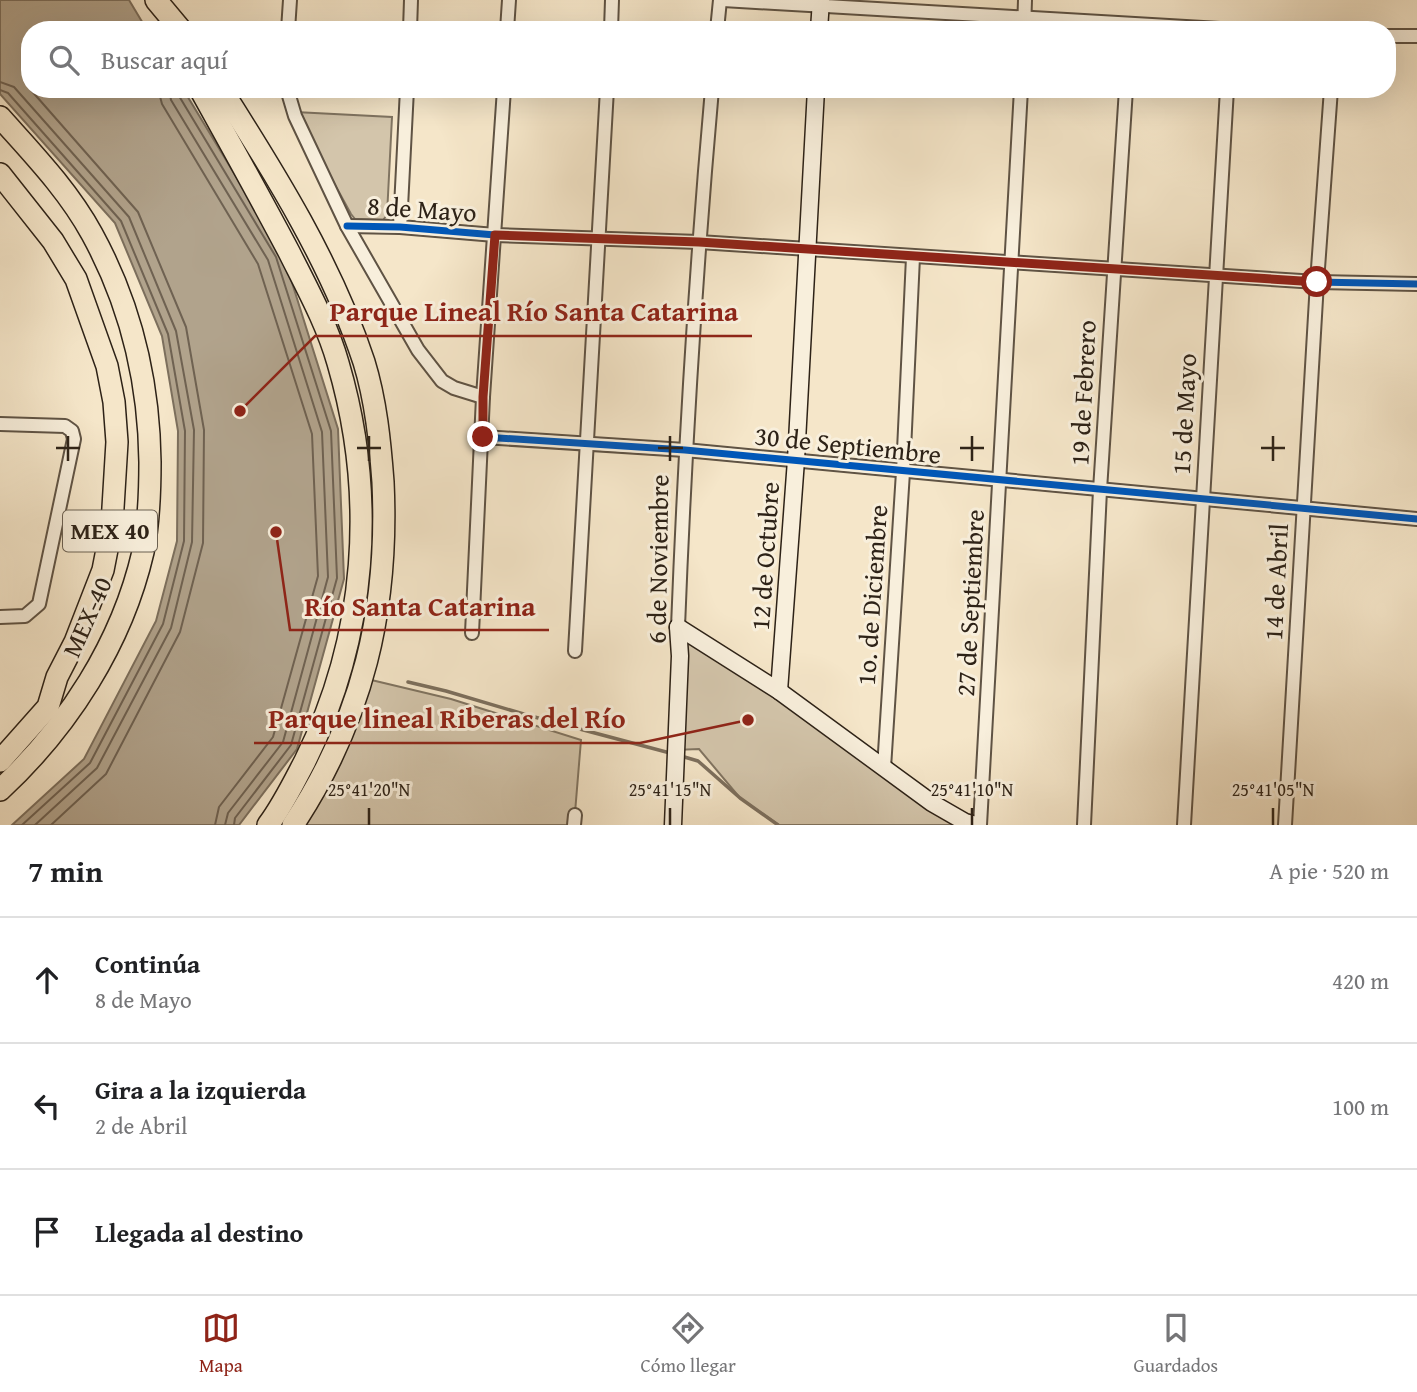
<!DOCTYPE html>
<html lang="es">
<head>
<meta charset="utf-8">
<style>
	:root { --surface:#fff; --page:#f2f2f2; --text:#202124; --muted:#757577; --line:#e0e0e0; --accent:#8f2418 }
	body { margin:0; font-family:"Gentium Book Plus",serif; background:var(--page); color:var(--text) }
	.stop { position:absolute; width:21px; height:21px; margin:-16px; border:5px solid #8f2418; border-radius:50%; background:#fff }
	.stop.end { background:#8f2418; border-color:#fff; box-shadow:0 2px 7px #0008 }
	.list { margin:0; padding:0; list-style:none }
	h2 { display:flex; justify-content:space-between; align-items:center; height:91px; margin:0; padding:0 28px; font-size:30px }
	h2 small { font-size:23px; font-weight:400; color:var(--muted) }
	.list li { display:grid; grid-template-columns:46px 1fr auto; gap:21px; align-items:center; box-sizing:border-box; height:126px; padding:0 28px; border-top:2px solid var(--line) }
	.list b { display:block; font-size:26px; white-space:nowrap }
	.list p { margin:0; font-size:23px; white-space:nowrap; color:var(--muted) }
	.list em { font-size:23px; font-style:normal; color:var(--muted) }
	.icon { flex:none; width:38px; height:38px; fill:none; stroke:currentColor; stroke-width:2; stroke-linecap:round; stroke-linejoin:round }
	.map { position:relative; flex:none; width:1417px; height:825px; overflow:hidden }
	.search { position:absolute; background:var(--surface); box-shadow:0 7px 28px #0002; left:21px; right:21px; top:21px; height:77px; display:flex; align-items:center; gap:18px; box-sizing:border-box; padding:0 24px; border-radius:28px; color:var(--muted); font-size:26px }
	.sheet { height:469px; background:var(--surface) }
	nav { display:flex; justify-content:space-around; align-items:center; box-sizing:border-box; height:98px; border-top:2px solid var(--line); background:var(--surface); font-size:19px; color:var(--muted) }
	nav a { display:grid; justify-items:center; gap:4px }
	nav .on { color:var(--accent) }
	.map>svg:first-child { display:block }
	.green { fill:#d3c5ab; stroke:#807461; stroke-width:2 }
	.water { fill:#b1a38c; stroke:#7c6f5d; stroke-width:2 }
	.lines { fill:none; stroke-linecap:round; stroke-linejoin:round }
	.shore { stroke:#6f6252; stroke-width:2 }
	.stream { stroke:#7c6f5d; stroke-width:3.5 }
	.street-casing { stroke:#5f5344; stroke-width:16 }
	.secondary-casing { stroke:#2d2217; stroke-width:19 }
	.highway-casing { stroke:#2d2217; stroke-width:24 }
	.street { stroke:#f8efdc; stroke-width:12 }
	.secondary { stroke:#f8efdc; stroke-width:16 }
	.highway { stroke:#f5e6c9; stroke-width:21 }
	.cycleway-casing { stroke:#f8efdc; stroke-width:11 }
	.cycleway { stroke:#0057b8; stroke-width:7 }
	.route { stroke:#8f2418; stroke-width:9 }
	.ticks { fill:none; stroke:#2d2217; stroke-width:2.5 }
	.labels { text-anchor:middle; stroke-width:6; stroke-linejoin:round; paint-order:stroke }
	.shield { fill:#f8efdc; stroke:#6a6052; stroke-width:2 }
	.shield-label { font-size:24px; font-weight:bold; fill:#2d2217 }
	.street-label { font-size:26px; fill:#2d2217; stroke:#f8efdc }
	.ticks-label { font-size:18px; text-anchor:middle; fill:#2d2217; stroke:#f8efdc; stroke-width:6; stroke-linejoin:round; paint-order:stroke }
	.leader { fill:none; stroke:#8f2418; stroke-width:2.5 }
	.callout-dot { fill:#8f2418; stroke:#f8efdc; stroke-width:2.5 }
	.callout-label { font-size:28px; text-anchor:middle; font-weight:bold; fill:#8f2418; stroke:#f8efdc; stroke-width:6; stroke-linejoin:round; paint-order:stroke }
</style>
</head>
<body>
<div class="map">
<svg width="1417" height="825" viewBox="0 0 1417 825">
	<rect width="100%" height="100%" fill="#f5e6c9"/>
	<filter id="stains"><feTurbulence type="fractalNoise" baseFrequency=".00286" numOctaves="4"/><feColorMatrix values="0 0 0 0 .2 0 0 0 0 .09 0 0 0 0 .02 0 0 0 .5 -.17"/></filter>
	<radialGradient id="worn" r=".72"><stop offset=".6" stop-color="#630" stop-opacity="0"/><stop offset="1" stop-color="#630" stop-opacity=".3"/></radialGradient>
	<!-- green -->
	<g class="green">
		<path d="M295,112L392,117L387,215L383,220L355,219L351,214Z"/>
		<path d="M678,627L965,825H779L740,798L699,749L675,750Z"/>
		<path d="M363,678L451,699L581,740L574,825H288Z"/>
	</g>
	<!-- water -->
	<path class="water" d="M0,0H129L147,30H30V89H183L283,254L338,429L344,579L297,749L239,825H12L84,759L156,621L177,541L178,431L162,336L115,223L0,94Z"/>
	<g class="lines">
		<!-- shore -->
		<g class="shore">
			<path d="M0,82L14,87L129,217L176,331L194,430L192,542L171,628L97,768L35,825"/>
			<path d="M30,89L138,212L186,327L204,430L203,543L180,632L106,774L51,825"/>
			<path d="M158,89L162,104L258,264L312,434L318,576L273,737L219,807L215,825"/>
			<path d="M169,89L171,100L268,260L322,432L328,577L283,742L228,813L225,825"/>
			<path d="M178,89L179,96L276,257L331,431L337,578L291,745L235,818L234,825"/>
			<path d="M0,90L8,93L121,221L168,334L185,431L184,541L163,624L90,763L22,825"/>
		</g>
		<!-- stream -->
		<g class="stream">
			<path d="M408,682L446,691L527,715L670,753"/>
			<path d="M681,756L698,761L740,798L778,825"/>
		</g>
		<!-- street casing -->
		<g class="street-casing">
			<g id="street">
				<path d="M723,0L1237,30"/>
				<path d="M288,30L290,0"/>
				<path d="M410,30L411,0"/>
				<path d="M507,30L509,0"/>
				<path d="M611,30L612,0"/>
				<path d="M717,30L720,0"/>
				<path d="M1024,30L1025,0"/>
				<path d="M1387,36H1417"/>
				<path d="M287,89L295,116L347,226L418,350L442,381L454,388L483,397"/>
				<path d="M347,226L400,227L495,235L699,242L1317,282L1417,284"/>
				<path d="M400,227L407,89"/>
				<path d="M0,424L65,426L72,431L74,439L39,604L25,616L0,617"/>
				<path d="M483,437L685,450L1417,519"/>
				<path d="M678,627C685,447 696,268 712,89"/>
				<path d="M472,633L483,397L504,89"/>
				<path d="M575,651L607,89"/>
				<path d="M884,768L903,472L913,257"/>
				<path d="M574,825L575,815"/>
				<path d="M980,825L1021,89"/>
				<path d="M1084,825L1100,490L1126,89"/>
				<path d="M1184,825L1227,89"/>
				<path d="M1285,825L1317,282L1331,89"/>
			</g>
		</g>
		<!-- secondary casing -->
		<g class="secondary-casing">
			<g id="secondary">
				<path d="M819,30L821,0"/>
				<path d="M678,627L779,691L932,803L965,822L976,825"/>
				<path d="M779,691L796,460L816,89"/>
				<path d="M673,825L680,656L678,627"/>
			</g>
		</g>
		<!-- highway casing -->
		<g class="highway-casing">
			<g id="highway">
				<path d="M156,0L181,30"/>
				<path d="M200,89C230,143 260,197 289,252C307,288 327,324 338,363C377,496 367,637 305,761C294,782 283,805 268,825"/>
				<path d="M221,89C276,175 332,265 364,362C376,401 380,442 383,482C389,609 363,719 293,825"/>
				<path d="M0,117C33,154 68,190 92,234C131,305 149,381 150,462C150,492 149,523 143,552C122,643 68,727 0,790"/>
				<path d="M0,174L53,241L76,279L107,366L114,402L117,442L112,524L103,570L75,642L57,677L48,707L0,761"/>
			</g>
		</g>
		<!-- street -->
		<use href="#street" class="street"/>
		<!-- secondary -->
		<use href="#secondary" class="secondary"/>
		<!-- highway -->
		<use href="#highway" class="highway"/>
		<!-- cycleway casing -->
		<g class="cycleway-casing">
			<g id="cycleway">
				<path d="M347,226L400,227L495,235L699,242L1317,282L1417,284"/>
				<path d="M483,437L685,450L1417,519"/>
			</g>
		</g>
		<!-- cycleway -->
		<use href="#cycleway" class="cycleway"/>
	</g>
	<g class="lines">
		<!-- route -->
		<path class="route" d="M483,437V397L495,235L699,242L1317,282"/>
	</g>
	<!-- ticks -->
	<path class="ticks" d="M68,436V461M369,436V461M670,436V461M972,436V461M1273,436V461M56,448H80M357,448H381M658,448H683M960,448H984M1261,448H1285M369,808V825M670,808V825M972,808V825M1273,808V825"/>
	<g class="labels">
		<!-- shield labels -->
		<rect class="shield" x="63" y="510.5" width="94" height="41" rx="5"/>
		<g class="shield-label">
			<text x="110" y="539">MEX 40</text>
		</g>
		<!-- street labels -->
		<g class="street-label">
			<text transform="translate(422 209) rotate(4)" y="9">8 de Mayo</text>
			<text transform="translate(1083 393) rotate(-87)" y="9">19 de Febrero</text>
			<text transform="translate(1184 414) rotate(-87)" y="9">15 de Mayo</text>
			<text transform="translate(848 445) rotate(6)" y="9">30 de Septiembre</text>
			<text transform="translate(765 556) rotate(-86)" y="9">12 de Octubre</text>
			<text transform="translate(658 559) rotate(-89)" y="9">6 de Noviembre</text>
			<text transform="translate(1276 582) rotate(-87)" y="9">14 de Abril</text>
			<text transform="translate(872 595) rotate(-86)" y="9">1o. de Diciembre</text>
			<text transform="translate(970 603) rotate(-87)" y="9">27 de Septiembre</text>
			<text transform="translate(87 617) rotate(-66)" y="9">MEX-40</text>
		</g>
	</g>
	<g class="ticks-label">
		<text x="369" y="796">25°41'20"N</text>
		<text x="670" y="796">25°41'15"N</text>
		<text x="972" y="796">25°41'10"N</text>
		<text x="1273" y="796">25°41'05"N</text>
	</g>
	<!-- callouts -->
	<path class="leader" d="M240 411L315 336H752M276 532L290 630H549M748 720L640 743H254"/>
	<g class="callout-dot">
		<circle cx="240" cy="411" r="7"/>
		<circle cx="276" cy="532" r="7"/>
		<circle cx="748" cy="720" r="7"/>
	</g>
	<g class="callout-label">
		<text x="534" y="321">Parque Lineal Río Santa Catarina</text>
		<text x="420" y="616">Río Santa Catarina</text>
		<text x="447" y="728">Parque lineal Riberas del Río</text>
	</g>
	<rect width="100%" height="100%" filter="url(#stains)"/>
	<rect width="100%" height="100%" fill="url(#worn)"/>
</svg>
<div class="stop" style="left:1317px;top:282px"></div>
<div class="stop end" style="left:483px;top:437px"></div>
<div class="search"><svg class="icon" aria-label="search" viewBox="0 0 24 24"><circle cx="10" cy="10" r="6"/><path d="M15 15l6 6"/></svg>Buscar aquí</div>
</div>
<section class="sheet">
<h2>7 min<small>A pie · 520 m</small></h2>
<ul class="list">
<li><svg class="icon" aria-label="ahead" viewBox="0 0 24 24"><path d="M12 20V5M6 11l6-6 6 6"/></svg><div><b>Continúa</b><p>8 de Mayo</p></div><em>420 m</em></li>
<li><svg class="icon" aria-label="left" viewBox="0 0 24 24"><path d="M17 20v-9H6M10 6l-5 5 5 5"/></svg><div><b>Gira a la izquierda</b><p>2 de Abril</p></div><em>100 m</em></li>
<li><svg class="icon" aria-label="arrive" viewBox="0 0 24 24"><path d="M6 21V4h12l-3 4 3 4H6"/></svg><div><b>Llegada al destino</b></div></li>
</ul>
</section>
<nav>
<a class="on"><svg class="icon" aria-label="map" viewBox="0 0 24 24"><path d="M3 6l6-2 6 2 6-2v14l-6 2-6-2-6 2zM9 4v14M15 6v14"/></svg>Mapa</a>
<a><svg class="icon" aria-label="directions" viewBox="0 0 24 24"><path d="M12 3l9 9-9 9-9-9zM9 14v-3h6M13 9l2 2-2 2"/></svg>Cómo llegar</a>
<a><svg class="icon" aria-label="saved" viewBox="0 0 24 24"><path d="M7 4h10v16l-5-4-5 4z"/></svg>Guardados</a>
</nav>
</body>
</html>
